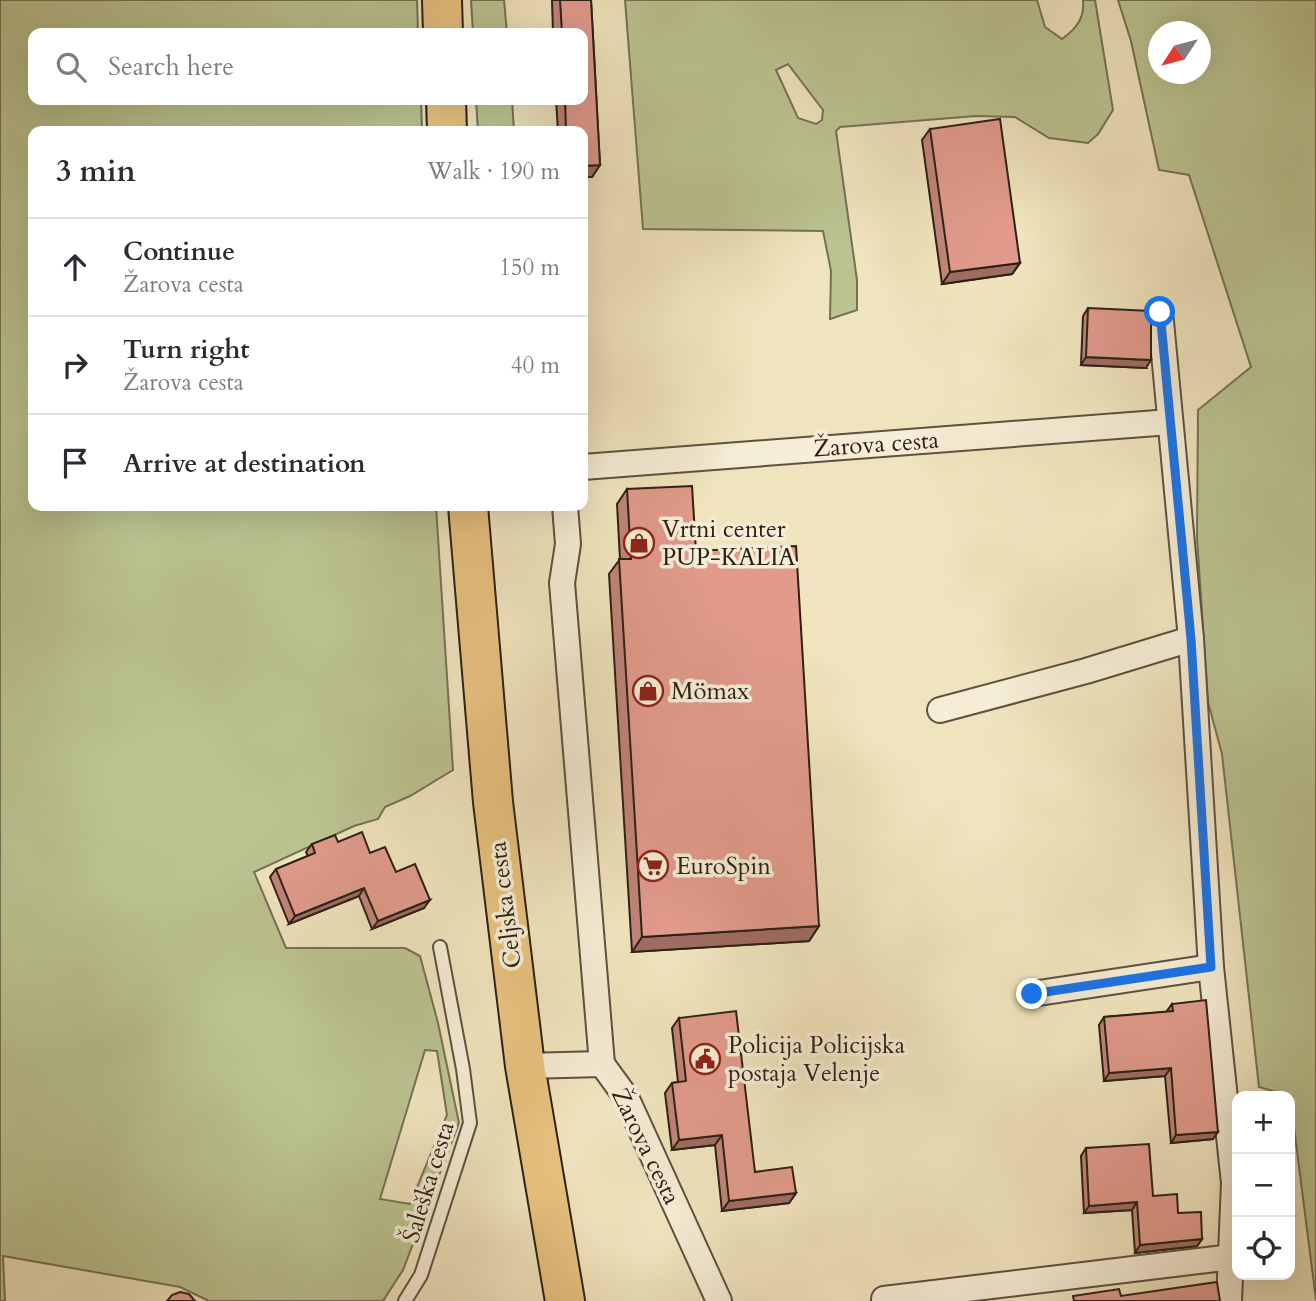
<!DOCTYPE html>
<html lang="en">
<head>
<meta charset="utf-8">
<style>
	:root { --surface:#fff; --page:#f7f7f7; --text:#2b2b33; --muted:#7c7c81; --line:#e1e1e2 }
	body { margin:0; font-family:Cardo,serif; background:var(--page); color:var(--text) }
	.controls { position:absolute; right:21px; bottom:21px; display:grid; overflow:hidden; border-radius:14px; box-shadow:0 7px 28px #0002 }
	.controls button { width:63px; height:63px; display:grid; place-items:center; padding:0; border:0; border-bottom:2px solid var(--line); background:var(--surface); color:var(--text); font:35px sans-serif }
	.compass { position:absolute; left:1148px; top:21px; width:63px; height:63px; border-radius:50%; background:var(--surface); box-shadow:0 7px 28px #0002; rotate:234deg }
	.stop { position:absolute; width:21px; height:21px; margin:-16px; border:5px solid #1a73e8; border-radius:50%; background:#fff }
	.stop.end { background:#1a73e8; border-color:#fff; box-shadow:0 2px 7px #0008 }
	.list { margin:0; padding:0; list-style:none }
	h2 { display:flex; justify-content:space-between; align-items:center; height:91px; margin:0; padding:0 28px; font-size:30px }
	h2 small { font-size:23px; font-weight:400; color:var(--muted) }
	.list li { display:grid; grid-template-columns:46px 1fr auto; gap:21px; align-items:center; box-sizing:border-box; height:98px; padding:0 28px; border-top:2px solid var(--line) }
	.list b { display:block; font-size:26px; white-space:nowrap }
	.list p { margin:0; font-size:23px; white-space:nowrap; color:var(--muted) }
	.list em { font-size:23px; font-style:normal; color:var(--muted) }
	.icon { flex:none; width:38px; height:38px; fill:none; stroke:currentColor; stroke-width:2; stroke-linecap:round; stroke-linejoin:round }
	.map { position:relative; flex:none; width:1316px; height:1301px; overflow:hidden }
	.search { position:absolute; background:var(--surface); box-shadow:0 7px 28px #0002; left:28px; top:28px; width:560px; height:77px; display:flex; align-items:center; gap:18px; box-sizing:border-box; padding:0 24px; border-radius:14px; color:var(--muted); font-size:26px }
	.panel { position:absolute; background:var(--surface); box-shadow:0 7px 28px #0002; left:28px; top:126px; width:560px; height:385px; border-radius:14px }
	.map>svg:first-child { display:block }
	.green { fill:#bbc491; stroke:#747254; stroke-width:2; fill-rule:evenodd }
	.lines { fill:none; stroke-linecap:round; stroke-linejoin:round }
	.lane-casing { stroke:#5d5140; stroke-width:16 }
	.street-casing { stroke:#5d5140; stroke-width:28 }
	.primary-casing { stroke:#2c2016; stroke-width:42 }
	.lane { stroke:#f5edd5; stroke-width:12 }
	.street { stroke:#f5edd5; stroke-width:24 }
	.primary { stroke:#e8c27f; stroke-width:38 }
	.wall { fill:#c28478; stroke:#2c2016; stroke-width:2 }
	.shaded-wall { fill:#9e6c62; stroke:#2c2016; stroke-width:2 }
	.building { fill:#e19a8c; stroke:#2c2016; stroke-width:2 }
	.route { stroke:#1a73e8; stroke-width:9 }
	.labels { text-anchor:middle; stroke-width:7; stroke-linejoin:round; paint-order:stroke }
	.street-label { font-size:24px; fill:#2c2016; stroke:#f5edd5 }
	.poi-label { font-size:24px; fill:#2c2016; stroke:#f5edd5; text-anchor:start }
</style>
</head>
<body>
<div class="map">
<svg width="1316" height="1301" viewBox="0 0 1316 1301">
	<rect width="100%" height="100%" fill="#f0e4be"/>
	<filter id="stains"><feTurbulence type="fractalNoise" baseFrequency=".00286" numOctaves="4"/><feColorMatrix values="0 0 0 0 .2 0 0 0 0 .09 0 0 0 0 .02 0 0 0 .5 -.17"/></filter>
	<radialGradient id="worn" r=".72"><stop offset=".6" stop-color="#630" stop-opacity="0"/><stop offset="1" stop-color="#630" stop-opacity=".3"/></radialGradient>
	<!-- green -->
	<g class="green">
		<path d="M0,0H417L418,33H33V100H421L422,131H33V506H436L453,770L410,796L385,807L378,819L354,826L254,872L286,948H405L420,956L438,1023L459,1123L403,1270L383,1301H209L180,1287L3,1256L5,1301H0ZM425,1050L437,1051L447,1115L410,1204L380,1199Z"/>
		<path d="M471,0H504L507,33H473Z"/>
		<path d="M625,0H1037L1045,27L1062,39C1076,29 1085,18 1083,0H1095L1113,110L1098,134L1088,143L1049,138L1015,117L976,116L840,127L836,131L857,280V310L830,319L831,271L823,231L643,229ZM788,64L823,110L822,120L816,124L798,118L776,70Z"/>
		<path d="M1118,0H1316V1300L1290,1096L1259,1087L1222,754L1208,702L1197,538L1198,410L1251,367L1189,175L1159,170L1131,41ZM1158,32H1200V74H1158Z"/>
		<path d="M476,100H512L514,131H478Z"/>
	</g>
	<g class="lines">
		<!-- lane casing -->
		<g class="lane-casing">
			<path id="lane" d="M405,1301L421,1275L470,1123L463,1069L440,947"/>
		</g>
		<!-- street casing -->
		<g class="street-casing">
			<g id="street">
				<path d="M1160,311L1191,639L1211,967L1234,1183L1229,1301"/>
				<path d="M583,467L1170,422"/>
				<path d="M565,506L568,544L562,583L602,1064"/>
				<path d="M940,710L1086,671L1191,639"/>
				<path d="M1032,994L1211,967"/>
				<path d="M525,1066L602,1064L626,1097L719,1301"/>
				<path d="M884,1299L1232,1257"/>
			</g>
		</g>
		<!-- primary casing -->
		<g class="primary-casing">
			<g id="primary">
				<path d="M442,0L443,33"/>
				<path d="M446,100L447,131"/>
				<path d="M468,506L493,802L525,1066L565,1301"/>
			</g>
		</g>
		<!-- lane -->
		<use href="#lane" class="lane"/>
		<!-- street -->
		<use href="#street" class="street"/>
		<!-- primary -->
		<use href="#primary" class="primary"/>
	</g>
	<!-- wall -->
	<g class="wall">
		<path d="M552,0H591L600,165L592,177H583V131H558L556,100H583V33H553Z"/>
		<path d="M930,129L1020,263L1012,274L942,284L922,140Z"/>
		<path d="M1088,308L1146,368L1081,365L1083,316Z"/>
		<path d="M627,489L819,926L809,941L632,952L609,574L620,559L617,504Z"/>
		<path d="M338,842L370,853L396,872L424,908L372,929L359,896L289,924L270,877L276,869L308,856L306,852L312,844Z"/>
		<path d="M1172,1004L1213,1139L1171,1143L1165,1076L1104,1081L1099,1025L1104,1017L1166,1012Z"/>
		<path d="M679,1018L755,1172L796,1193L789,1203L722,1211L715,1145L672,1150L665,1093L672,1083L678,1082L672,1028Z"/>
		<path d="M1086,1148L1178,1213L1202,1239L1197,1246L1135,1253L1132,1210L1084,1213L1081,1156Z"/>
	</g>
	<!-- shaded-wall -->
	<g class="shaded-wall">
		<path d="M600,165L592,177H583V166Z"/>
		<path d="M1020,263L1012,274L942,284L950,272Z"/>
		<path d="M1086,357L1151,360L1146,368L1081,365Z"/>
		<path d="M364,888L359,896L289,924L295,916Z"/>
		<path d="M430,900L424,908L372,929L378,921Z"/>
		<path d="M819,926L809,941L632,952L642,937Z"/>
		<path d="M1171,1068L1165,1076L1104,1081L1109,1073Z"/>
		<path d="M1218,1132L1213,1139L1171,1143L1176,1135Z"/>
		<path d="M722,1135L715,1145L672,1150L679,1140Z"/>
		<path d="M796,1193L789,1203L722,1211L729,1201Z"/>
		<path d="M1137,1202L1132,1210L1084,1213L1089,1206Z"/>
		<path d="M1202,1239L1197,1246L1135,1253L1140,1245Z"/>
	</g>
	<!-- building -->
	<g class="building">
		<path d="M560,0H591L600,165L583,166V131H566L565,100H583V33H562Z"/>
		<path d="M1000,119L1020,263L950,272L930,129Z"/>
		<path d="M1088,308L1151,311V360L1086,357Z"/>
		<path d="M692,486L696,551L796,546L819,926L642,937L619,559H631L627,489Z"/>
		<path d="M362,832L370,853L385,847L396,872L415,864L430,900L378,921L364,888L295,916L276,869L315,853L312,844L335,835L338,842Z"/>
		<path d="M1206,1000L1218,1132L1176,1135L1171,1068L1109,1073L1104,1017L1173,1011L1172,1004Z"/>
		<path d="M736,1011L755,1172L792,1167L796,1193L729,1201L722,1135L679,1140L672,1083L686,1081L679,1018Z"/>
		<path d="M1149,1144L1153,1196L1177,1194L1178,1213L1201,1212L1202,1239L1140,1245L1137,1202L1089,1206L1086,1148Z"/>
		<path d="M1217,1282L1220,1301H1074L1073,1296L1119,1289L1121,1296Z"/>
		<path d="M180,1292L189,1294L195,1301H167L172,1295Z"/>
	</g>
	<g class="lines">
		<!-- route -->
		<path class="route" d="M1032,994L1211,967L1191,639L1160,312"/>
	</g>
	<!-- icons -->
	<defs>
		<g id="shop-ring" transform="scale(1.575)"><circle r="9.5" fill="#f5edd5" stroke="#8f2418" stroke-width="1.5"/><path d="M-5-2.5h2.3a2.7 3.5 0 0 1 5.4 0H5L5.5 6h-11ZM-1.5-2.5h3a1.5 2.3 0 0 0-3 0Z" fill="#8f2418"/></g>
		<g id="supermarket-ring" transform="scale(1.575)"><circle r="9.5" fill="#f5edd5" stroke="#8f2418" stroke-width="1.5"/><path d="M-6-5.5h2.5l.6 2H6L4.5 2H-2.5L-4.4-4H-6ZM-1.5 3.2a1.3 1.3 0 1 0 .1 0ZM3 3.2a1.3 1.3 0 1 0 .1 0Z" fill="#8f2418"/></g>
		<g id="civic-ring" transform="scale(1.575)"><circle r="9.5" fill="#f5edd5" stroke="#8f2418" stroke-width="1.5"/><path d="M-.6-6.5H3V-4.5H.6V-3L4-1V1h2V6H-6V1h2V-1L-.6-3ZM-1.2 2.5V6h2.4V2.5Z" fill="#8f2418"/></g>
	</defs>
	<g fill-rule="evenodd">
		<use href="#shop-ring" x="639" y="543"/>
		<use href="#shop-ring" x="648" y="691"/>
		<use href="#supermarket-ring" x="653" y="866"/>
		<use href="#civic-ring" x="705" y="1059"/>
	</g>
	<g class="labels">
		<!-- street labels -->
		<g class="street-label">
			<text transform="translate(876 444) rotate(-4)" y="8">Žarova cesta</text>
			<text transform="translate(505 905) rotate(-97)" y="8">Celjska cesta</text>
			<text transform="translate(646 1146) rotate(64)" y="8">Žarova cesta</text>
			<text transform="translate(428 1182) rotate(-73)" y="8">Šaleška cesta</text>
		</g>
		<!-- poi labels -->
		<g class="poi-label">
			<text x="662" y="537">Vrtni center<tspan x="662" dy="28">PUP-KALIA</tspan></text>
			<text x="671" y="699">Mömax</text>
			<text x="676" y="874">EuroSpin</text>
			<text x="728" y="1053">Policija Policijska<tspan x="728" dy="28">postaja Velenje</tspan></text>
		</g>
	</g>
	<rect width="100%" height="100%" filter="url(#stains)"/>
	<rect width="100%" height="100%" fill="url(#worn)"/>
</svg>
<div class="controls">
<button>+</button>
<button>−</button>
<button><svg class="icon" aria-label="locate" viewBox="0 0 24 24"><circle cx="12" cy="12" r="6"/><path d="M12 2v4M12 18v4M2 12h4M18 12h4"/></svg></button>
</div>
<svg class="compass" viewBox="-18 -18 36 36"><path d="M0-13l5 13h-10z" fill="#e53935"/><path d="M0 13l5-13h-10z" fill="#7c7c81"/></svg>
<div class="stop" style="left:1160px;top:312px"></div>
<div class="stop end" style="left:1032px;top:994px"></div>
<div class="search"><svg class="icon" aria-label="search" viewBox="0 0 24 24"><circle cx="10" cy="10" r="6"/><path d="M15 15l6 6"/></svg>Search here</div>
<section class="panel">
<h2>3 min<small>Walk · 190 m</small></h2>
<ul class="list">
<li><svg class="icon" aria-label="ahead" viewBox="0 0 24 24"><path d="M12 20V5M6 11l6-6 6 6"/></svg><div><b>Continue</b><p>Žarova cesta</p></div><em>150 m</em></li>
<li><svg class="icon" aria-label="right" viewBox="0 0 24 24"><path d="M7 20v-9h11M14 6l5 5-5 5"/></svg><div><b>Turn right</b><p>Žarova cesta</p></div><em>40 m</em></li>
<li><svg class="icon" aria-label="arrive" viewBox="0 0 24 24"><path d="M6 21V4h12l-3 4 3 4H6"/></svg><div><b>Arrive at destination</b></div></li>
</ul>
</section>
</div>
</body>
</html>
